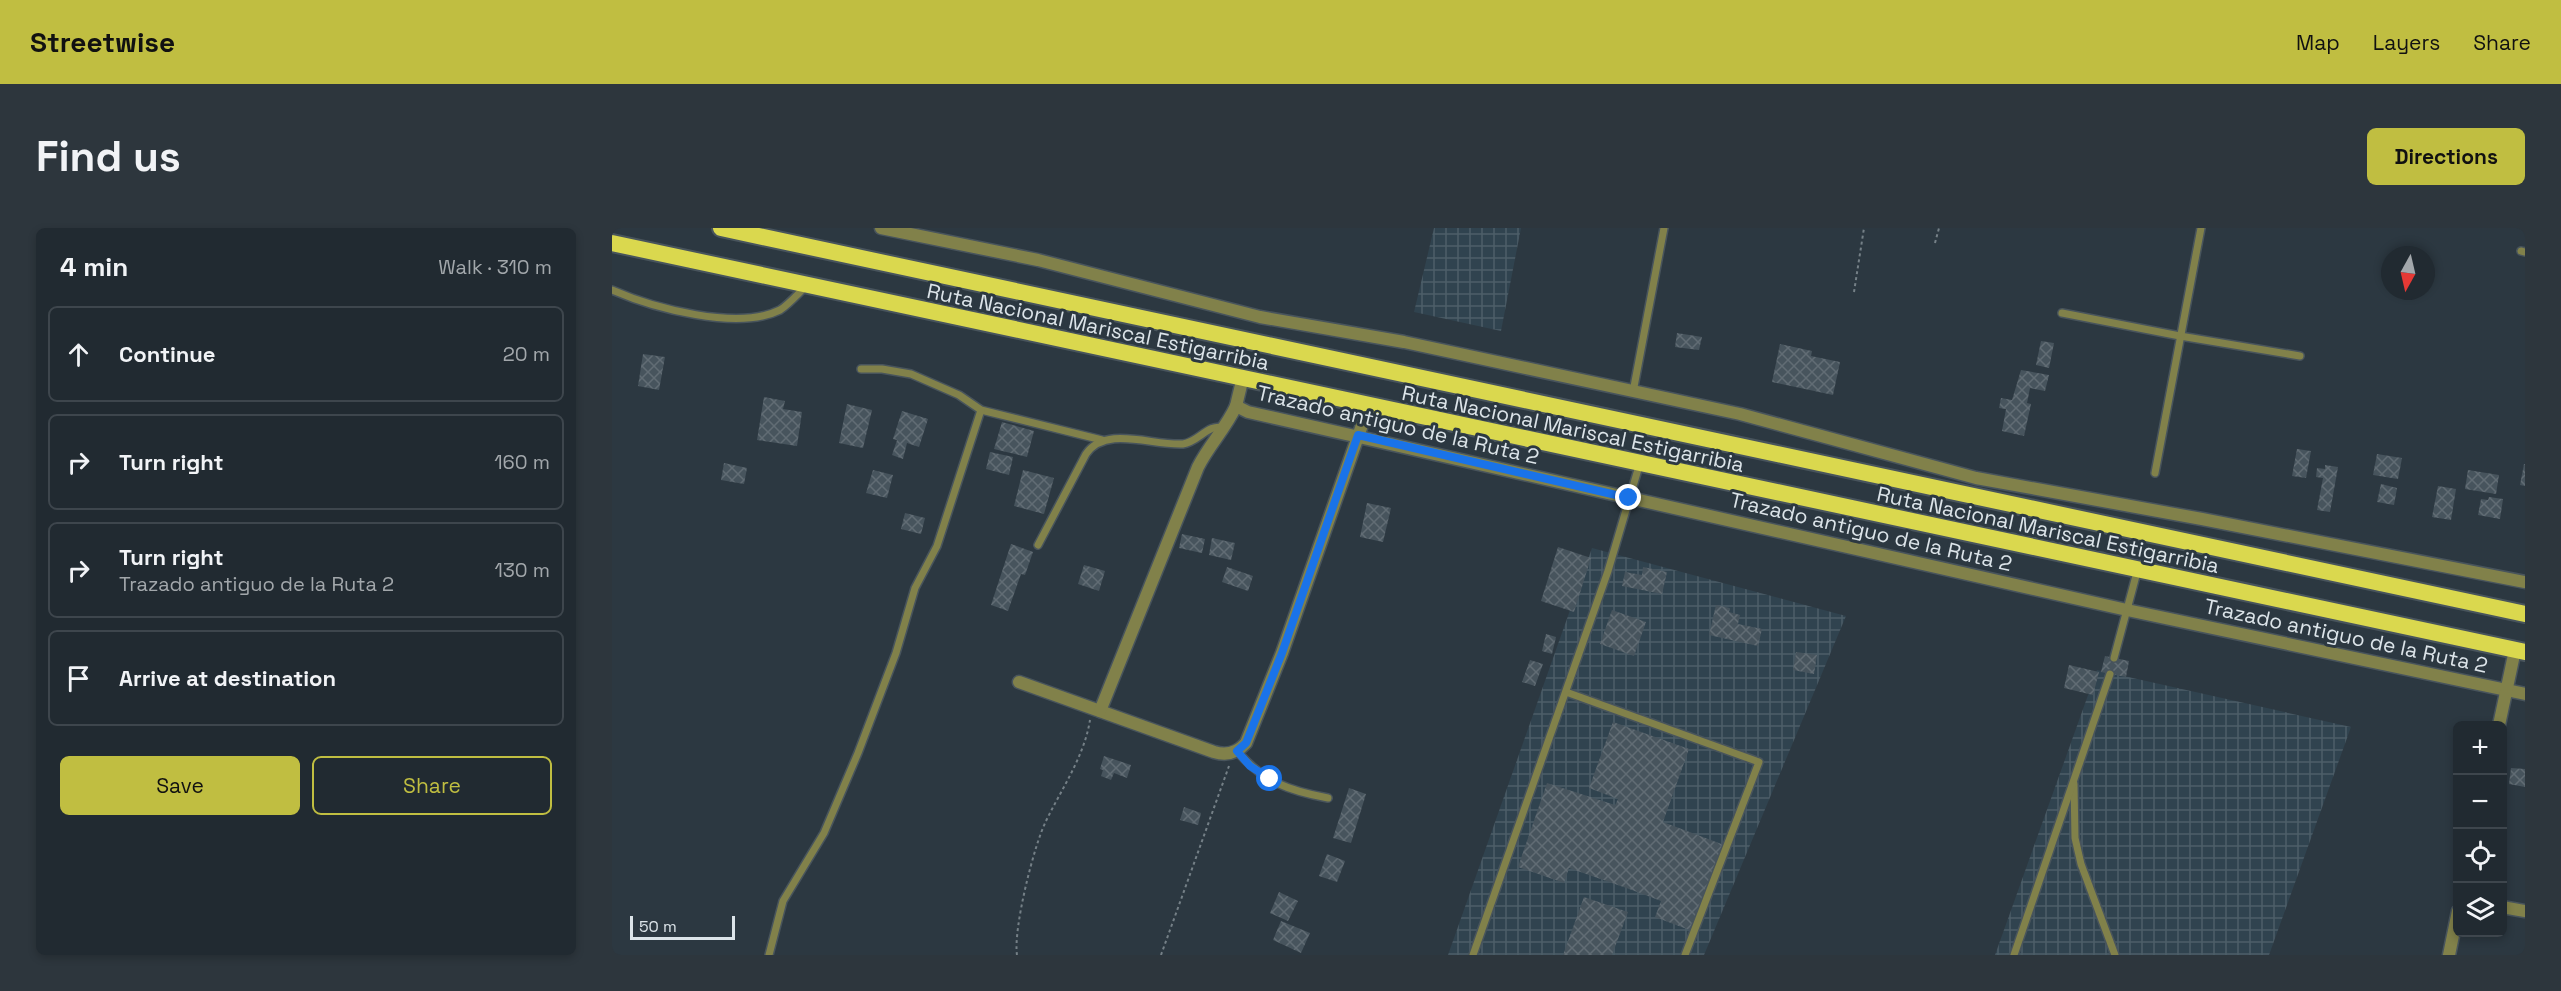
<!DOCTYPE html>
<html lang="en">
<head>
<meta charset="utf-8">
<style>
	:root { --surface:#212a31; --page:#2d363d; --text:#f1f3f6; --muted:#a2a7ab; --line:#3e464d; --accent:#c0be41 }
	body { margin:0; font-family:"Space Grotesk",sans-serif; background:var(--page); color:var(--text) }
	.controls { position:absolute; right:18px; bottom:18px; display:grid; overflow:hidden; border-radius:9px; box-shadow:0 3px 9px #0003 }
	.controls button { width:54px; height:54px; display:grid; place-items:center; padding:0; border:0; border-bottom:2px solid var(--line); background:var(--surface); color:var(--text); font:30px sans-serif }
	.compass { position:absolute; left:1769px; top:18px; width:54px; height:54px; border-radius:50%; background:var(--surface); box-shadow:0 3px 9px #0003; rotate:188deg }
	.scale { position:absolute; left:18px; bottom:15px; width:105px; box-sizing:border-box; padding-left:6px; border:3px solid #dce4e9; border-top:0; font-size:16px; line-height:21px; white-space:nowrap; color:#dce4e9; -webkit-text-stroke:4px #2c3841; paint-order:stroke }
	.stop { position:absolute; width:18px; height:18px; margin:-14px; border:4px solid #1a73e8; border-radius:50%; background:#fff }
	.stop.end { background:#1a73e8; border-color:#fff; box-shadow:0 2px 6px #0008 }
	.list { margin:0; padding:0; list-style:none }
	h2 { display:flex; justify-content:space-between; align-items:center; height:78px; margin:0; padding:0 24px; font-size:26px }
	h2 small { font-size:20px; font-weight:400; color:var(--muted) }
	.list li { display:grid; grid-template-columns:39px 1fr auto; gap:18px; align-items:center; box-sizing:border-box; height:96px; margin:0 12px 12px; padding:0 12px; border:2px solid var(--line); border-radius:9px }
	.list b { display:block; font-size:22px; white-space:nowrap }
	.list p { margin:0; font-size:20px; white-space:nowrap; color:var(--muted) }
	.list em { font-size:20px; font-style:normal; color:var(--muted) }
	.actions { display:flex; gap:12px; padding:18px 24px }
	.actions a { flex:1; padding:14px 0; border:2px solid var(--accent); border-radius:9px; text-align:center; font-size:21px; color:var(--accent) }
	.actions .main { background:var(--accent); color:#111 }
	.icon { flex:none; width:33px; height:33px; fill:none; stroke:currentColor; stroke-width:2; stroke-linecap:round; stroke-linejoin:round }
	.map { position:relative; flex:none; width:1913px; height:727px; overflow:hidden; border-radius:9px }
	header { display:flex; align-items:center; gap:36px; box-sizing:border-box; height:84px; padding:0 30px; background:var(--accent); color:#111 }
	header strong { font-size:28px }
	nav { display:flex; gap:33px; margin-inline-start:auto; font-size:21px }
	.intro { display:flex; align-items:center; justify-content:space-between; box-sizing:border-box; height:144px; padding:0 36px }
	h1 { margin:0; font-size:42px }
	.button { padding:15px 27px; border-radius:9px; background:var(--accent); color:#111; font-size:21px; font-weight:700 }
	main { display:flex; gap:36px; padding:0 36px }
	aside { flex:1; background:var(--surface); border-radius:9px; box-shadow:0 3px 9px #0003 }
	.map>svg:first-child { display:block }
	.industrial { fill:url(#industrial-grid) }
	.building { fill:url(#building-cross-hatch) }
	.lines { fill:none; stroke-linecap:round; stroke-linejoin:round }
	.service-casing { stroke:#48545c; stroke-width:10 }
	.minor-casing { stroke:#48545c; stroke-width:15 }
	.trunk-casing { stroke:#48545c; stroke-width:20 }
	.path { stroke:#758087; stroke-width:2; stroke-dasharray:3 3; stroke-linecap:butt }
	.service { stroke:#81814a; stroke-width:7 }
	.minor { stroke:#81814a; stroke-width:12 }
	.trunk { stroke:#dad84e; stroke-width:16 }
	.route { stroke:#1a73e8; stroke-width:8 }
	.labels { text-anchor:middle; stroke-width:6; stroke-linejoin:round; paint-order:stroke }
	.street-label { font-size:21px; fill:#dce4e9; stroke:#2c3841 }
</style>
</head>
<body>
<header>
<strong>Streetwise</strong>
<nav><a>Map</a><a>Layers</a><a>Share</a></nav>
</header>
<div class="intro"><h1>Find us</h1><a class="button">Directions</a></div>
<main>
<aside>
<h2>4 min<small>Walk · 310 m</small></h2>
<ul class="list">
<li><svg class="icon" aria-label="ahead" viewBox="0 0 24 24"><path d="M12 20V5M6 11l6-6 6 6"/></svg><div><b>Continue</b></div><em>20 m</em></li>
<li><svg class="icon" aria-label="right" viewBox="0 0 24 24"><path d="M7 20v-9h11M14 6l5 5-5 5"/></svg><div><b>Turn right</b></div><em>160 m</em></li>
<li><svg class="icon" aria-label="right" viewBox="0 0 24 24"><path d="M7 20v-9h11M14 6l5 5-5 5"/></svg><div><b>Turn right</b><p>Trazado antiguo de la Ruta 2</p></div><em>130 m</em></li>
<li><svg class="icon" aria-label="arrive" viewBox="0 0 24 24"><path d="M6 21V4h12l-3 4 3 4H6"/></svg><div><b>Arrive at destination</b></div></li>
</ul>
<div class="actions"><a class="main">Save</a><a>Share</a></div>
</aside>
<div class="map">
<svg width="1913" height="727" viewBox="0 0 1913 727">
	<defs>
		<pattern id="industrial-grid" width="8" height="8" patternUnits="userSpaceOnUse" patternTransform="scale(1.5)"><rect width="8" height="8" fill="#30434f"/><path d="M0 4h8M4 0v8" fill="none" stroke="#4d5e68"/></pattern>
		<pattern id="building-cross-hatch" width="8" height="8" patternUnits="userSpaceOnUse" patternTransform="scale(1.5)"><rect width="8" height="8" fill="#47545d"/><path d="M0 0l8 8M0 8l8-8" fill="none" stroke="#616c74"/></pattern>
	</defs>
	<rect width="100%" height="100%" fill="#2c3841"/>
	<!-- industrial -->
	<g class="industrial">
		<path d="M822,0H909L889,103L802,84Z"/>
		<path d="M980,320L1234,388L1092,727H836Z"/>
		<path d="M1485,442L1739,499L1657,727H1383Z"/>
	</g>
	<!-- building -->
	<g class="building">
		<path d="M1065,105L1090,109L1087,122L1063,119Z"/>
		<path d="M1429,113L1442,115L1437,140L1424,137Z"/>
		<path d="M1168,116L1200,123L1199,128L1228,134L1221,167L1160,154Z"/>
		<path d="M31,126L53,129L47,162L26,158Z"/>
		<path d="M1409,142L1437,147L1433,163L1418,160L1415,175L1419,176L1412,208L1390,203L1394,181L1387,180L1389,170L1400,172Z"/>
		<path d="M152,169L173,173L171,181L190,184L185,218L145,212Z"/>
		<path d="M235,176L260,182L251,220L227,215Z"/>
		<path d="M290,183L316,191L307,219L295,215L291,231L280,227L285,212L281,211Z"/>
		<path d="M390,194L422,203L415,229L382,221Z"/>
		<path d="M1685,221L1699,223L1694,250L1680,248Z"/>
		<path d="M378,224L401,229L397,247L374,241Z"/>
		<path d="M1765,226L1790,230L1786,251L1761,247Z"/>
		<path d="M112,235L135,240L132,256L109,252Z"/>
		<path d="M1912,236H1913V258L1908,257Z"/>
		<path d="M1713,237L1726,239L1718,284L1705,282L1711,250L1704,249L1705,240L1713,241Z"/>
		<path d="M261,242L281,247L275,270L254,265Z"/>
		<path d="M411,242L442,250L432,286L402,278Z"/>
		<path d="M1856,242L1887,247L1884,266L1853,261Z"/>
		<path d="M1769,256L1785,260L1782,277L1765,274Z"/>
		<path d="M1826,258L1844,261L1839,292L1820,289Z"/>
		<path d="M1877,269L1891,271L1888,291L1866,287L1869,271L1876,272Z"/>
		<path d="M755,275L779,280L771,314L748,309Z"/>
		<path d="M293,285L313,290L309,306L289,301Z"/>
		<path d="M570,306L593,311L590,325L567,320Z"/>
		<path d="M600,310L623,315L619,332L597,327Z"/>
		<path d="M399,316L421,324L413,347L409,346L396,383L379,377Z"/>
		<path d="M946,319L979,330L962,384L929,373Z"/>
		<path d="M472,337L493,343L487,363L466,356Z"/>
		<path d="M615,339L641,348L636,363L610,354Z"/>
		<path d="M1031,339L1055,344L1050,366L1010,358L1013,344L1030,347Z"/>
		<path d="M1104,377L1118,380L1117,384L1128,387L1126,396L1150,401L1146,418L1097,407Z"/>
		<path d="M1000,382L1034,394L1022,428L988,416Z"/>
		<path d="M934,406L944,409L940,426L930,423Z"/>
		<path d="M1184,424L1205,427L1202,446L1181,442Z"/>
		<path d="M1493,428L1517,433L1514,449L1489,444Z"/>
		<path d="M918,432L931,436L923,458L910,454Z"/>
		<path d="M1457,437L1487,444L1481,467L1452,460Z"/>
		<path d="M1001,494L1077,521L1051,594L1112,617L1080,703L1043,689L1049,673L1020,662L957,640L952,655L906,639L935,555L1003,577L1006,571L977,560Z"/>
		<path d="M492,528L519,537L515,550L502,545L499,552L489,548L491,542L488,541Z"/>
		<path d="M1899,540L1913,541V559L1897,556Z"/>
		<path d="M737,560L754,566L739,615L721,610Z"/>
		<path d="M572,579L589,585L586,597L568,592Z"/>
		<path d="M715,626L733,633L725,654L707,648Z"/>
		<path d="M667,664L686,673L676,693L658,685Z"/>
		<path d="M972,669L1016,684L1000,727H951Z"/>
		<path d="M669,693L698,705L689,725L661,712Z"/>
	</g>
	<g class="lines">
		<!-- service casing -->
		<g class="service-casing">
			<g id="service">
				<path d="M1909,23L1913,24"/>
				<path d="M0,62C41,80 126,103 168,82C176,77 185,67 192,60"/>
				<path d="M1450,85L1568,108L1688,128"/>
				<path d="M249,141H270L299,146L347,167L369,182L490,212"/>
				<path d="M1021,164L1052,0"/>
				<path d="M1543,245L1589,0"/>
				<path d="M426,317L474,226C494,197 540,218 571,216C587,214 596,195 612,200"/>
				<path d="M1502,430L1525,344"/>
				<path d="M954,464L1147,534L1073,727"/>
				<path d="M625,523C651,554 678,563 716,570"/>
				<path d="M1462,556L1463,610L1469,636L1503,727"/>
				<path d="M157,727L171,673L212,605L246,525L284,425L303,360L325,318L369,182"/>
				<path d="M861,727L996,343L1027,238"/>
				<path d="M1402,727L1498,446"/>
			</g>
		</g>
		<!-- minor casing -->
		<g class="minor-casing">
			<g id="minor">
				<path d="M269,0L426,32L648,89L792,114L1128,186L1364,250L1590,291L1913,354"/>
				<path d="M630,153L624,178L636,184L1515,382L1913,466"/>
				<path d="M407,454L602,524C615,528 625,525 634,515L670,425L756,180"/>
				<path d="M488,483L586,239C597,217 614,200 624,178"/>
				<path d="M1887,497L1903,422"/>
				<path d="M1890,679L1913,683"/>
				<path d="M1837,727L1846,683"/>
			</g>
		</g>
		<!-- trunk casing -->
		<g class="trunk-casing">
			<g id="trunk">
				<path d="M109,0L1913,386"/>
				<path d="M0,15C637,157 1275,291 1913,424"/>
			</g>
		</g>
		<!-- path -->
		<g class="path">
			<path d="M1323,15L1327,0"/>
			<path d="M1242,64L1252,0"/>
			<path d="M405,727C401,701 422,617 434,593C450,560 472,529 478,492"/>
			<path d="M549,727L617,538"/>
		</g>
		<!-- service -->
		<use href="#service" class="service"/>
		<!-- minor -->
		<use href="#minor" class="minor"/>
		<!-- trunk -->
		<use href="#trunk" class="trunk"/>
	</g>
	<g class="lines">
		<!-- route -->
		<path class="route" d="M658,551L638,538L625,523L634,515L670,425L746,207L1017,270"/>
	</g>
	<g class="labels">
		<!-- street labels -->
		<g class="street-label">
			<text transform="translate(486 99) rotate(12)" y="7">Ruta Nacional Mariscal Estigarribia</text>
			<text transform="translate(786 197) rotate(13)" y="7">Trazado antiguo de la Ruta 2</text>
			<text transform="translate(961 201) rotate(12)" y="7">Ruta Nacional Mariscal Estigarribia</text>
			<text transform="translate(1436 302) rotate(12)" y="7">Ruta Nacional Mariscal Estigarribia</text>
			<text transform="translate(1259 304) rotate(13)" y="7">Trazado antiguo de la Ruta 2</text>
			<text transform="translate(1734 408) rotate(12)" y="7">Trazado antiguo de la Ruta 2</text>
		</g>
	</g>
</svg>
<div class="controls">
<button>+</button>
<button>−</button>
<button><svg class="icon" aria-label="locate" viewBox="0 0 24 24"><circle cx="12" cy="12" r="6"/><path d="M12 2v4M12 18v4M2 12h4M18 12h4"/></svg></button>
<button><svg class="icon" aria-label="layers" viewBox="0 0 24 24"><path d="M12 4l9 5-9 5-9-5zM3 14l9 5 9-5"/></svg></button>
</div>
<svg class="compass" viewBox="-18 -18 36 36"><path d="M0-13l5 13h-10z" fill="#e53935"/><path d="M0 13l5-13h-10z" fill="#a2a7ab"/></svg>
<div class="scale">50 m</div>
<div class="stop" style="left:658px;top:551px"></div>
<div class="stop end" style="left:1017px;top:270px"></div>
</div>
</main>
</body>
</html>
